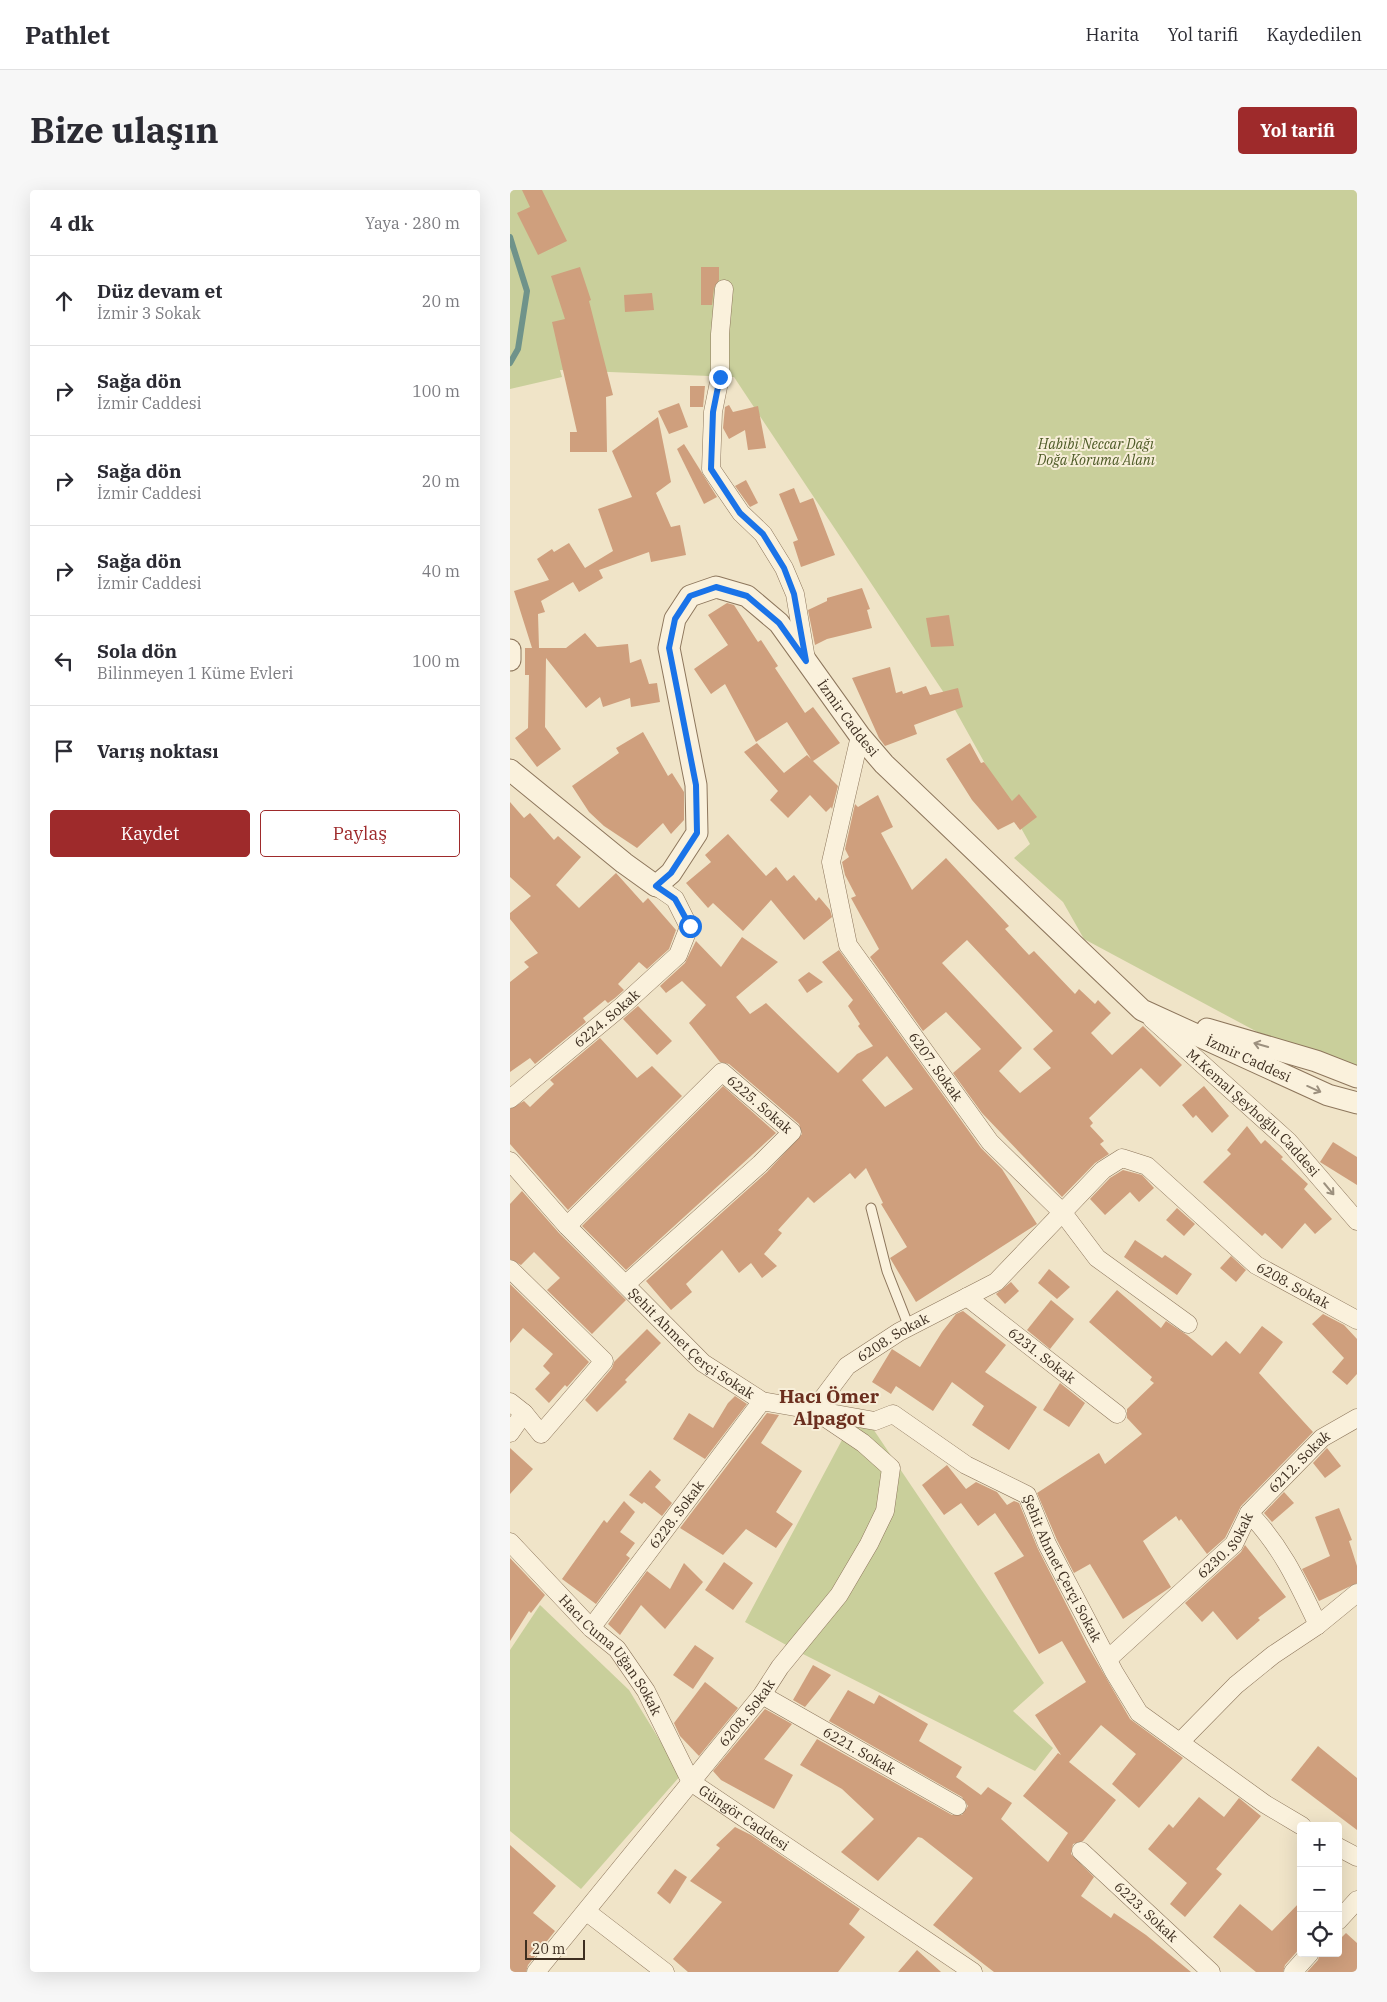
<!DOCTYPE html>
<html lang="tr">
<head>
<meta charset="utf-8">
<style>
	:root { --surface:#fff; --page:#f7f7f7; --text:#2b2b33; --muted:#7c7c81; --line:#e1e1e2; --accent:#9e2a2b }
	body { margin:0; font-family:"IBM Plex Serif",serif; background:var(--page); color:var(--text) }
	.controls { position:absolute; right:15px; bottom:15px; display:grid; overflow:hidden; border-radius:5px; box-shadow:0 5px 20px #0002 }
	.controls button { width:45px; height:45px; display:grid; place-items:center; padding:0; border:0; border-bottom:1px solid var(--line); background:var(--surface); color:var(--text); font:25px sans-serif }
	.scale { position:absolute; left:15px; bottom:12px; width:60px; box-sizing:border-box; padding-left:5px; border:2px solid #3d2e20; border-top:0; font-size:14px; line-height:18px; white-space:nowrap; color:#3d2e20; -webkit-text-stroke:4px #f7eed8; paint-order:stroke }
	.stop { position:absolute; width:15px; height:15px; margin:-11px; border:4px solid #1a73e8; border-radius:50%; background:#fff }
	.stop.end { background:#1a73e8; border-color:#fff; box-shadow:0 1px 5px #0008 }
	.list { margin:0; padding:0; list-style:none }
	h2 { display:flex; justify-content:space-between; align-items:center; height:65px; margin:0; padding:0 20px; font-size:21px }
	h2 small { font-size:16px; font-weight:400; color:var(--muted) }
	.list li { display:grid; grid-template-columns:32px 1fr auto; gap:15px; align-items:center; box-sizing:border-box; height:90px; padding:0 20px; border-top:1px solid var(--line) }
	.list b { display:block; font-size:19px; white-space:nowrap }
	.list p { margin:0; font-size:16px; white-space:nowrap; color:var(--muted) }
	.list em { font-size:16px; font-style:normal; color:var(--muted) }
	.actions { display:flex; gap:10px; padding:15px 20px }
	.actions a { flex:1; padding:11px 0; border:1px solid var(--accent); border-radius:5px; text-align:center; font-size:18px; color:var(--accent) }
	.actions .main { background:var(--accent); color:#fff }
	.icon { flex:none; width:28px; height:28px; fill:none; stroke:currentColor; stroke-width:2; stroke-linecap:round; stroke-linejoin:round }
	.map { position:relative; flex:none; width:847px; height:1782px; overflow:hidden; border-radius:5px }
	header { display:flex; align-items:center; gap:30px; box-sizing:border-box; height:70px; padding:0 25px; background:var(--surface); border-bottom:1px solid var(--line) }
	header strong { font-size:24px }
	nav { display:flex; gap:28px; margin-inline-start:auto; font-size:18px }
	.intro { display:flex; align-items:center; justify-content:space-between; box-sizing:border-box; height:120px; padding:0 30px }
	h1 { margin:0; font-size:35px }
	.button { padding:12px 22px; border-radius:5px; background:var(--accent); color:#fff; font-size:18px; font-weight:700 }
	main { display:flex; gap:30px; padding:0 30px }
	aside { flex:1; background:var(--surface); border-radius:5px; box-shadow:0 5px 20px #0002 }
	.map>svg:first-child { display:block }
	.green { fill:#c9cf9b }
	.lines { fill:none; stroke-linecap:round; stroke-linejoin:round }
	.stream { stroke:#6f938a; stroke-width:6 }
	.building { fill:#cf9f7d; fill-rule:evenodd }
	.service-casing { stroke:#8d765c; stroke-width:11 }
	.minor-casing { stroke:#8d765c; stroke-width:19 }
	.tertiary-casing { stroke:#8d765c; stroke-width:23 }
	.service { stroke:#faf1dc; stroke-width:9 }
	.minor { stroke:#faf1dc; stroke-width:18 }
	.tertiary { stroke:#faf1dc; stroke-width:21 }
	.oneway { stroke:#9c907e }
	.route { stroke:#1a73e8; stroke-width:6 }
	.labels { text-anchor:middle; stroke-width:4; stroke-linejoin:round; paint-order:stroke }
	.park-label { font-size:14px; font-style:italic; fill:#4d5a26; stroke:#f7eed8 }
	.street-label { font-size:14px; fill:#3d2e20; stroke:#f7eed8 }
	.district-label { font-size:19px; font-weight:bold; fill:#6b2e1e; stroke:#f7eed8 }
</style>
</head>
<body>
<header>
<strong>Pathlet</strong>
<nav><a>Harita</a><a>Yol tarifi</a><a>Kaydedilen</a></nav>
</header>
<div class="intro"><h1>Bize ulaşın</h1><a class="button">Yol tarifi</a></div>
<main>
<aside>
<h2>4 dk<small>Yaya · 280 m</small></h2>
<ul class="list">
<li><svg class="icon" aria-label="ahead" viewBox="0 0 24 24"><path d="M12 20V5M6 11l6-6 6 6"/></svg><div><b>Düz devam et</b><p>İzmir 3 Sokak</p></div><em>20 m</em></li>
<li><svg class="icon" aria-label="right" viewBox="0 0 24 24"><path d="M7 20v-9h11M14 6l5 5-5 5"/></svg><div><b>Sağa dön</b><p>İzmir Caddesi</p></div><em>100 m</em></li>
<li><svg class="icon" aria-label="right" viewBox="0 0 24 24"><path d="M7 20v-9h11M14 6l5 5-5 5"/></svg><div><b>Sağa dön</b><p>İzmir Caddesi</p></div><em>20 m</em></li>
<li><svg class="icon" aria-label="right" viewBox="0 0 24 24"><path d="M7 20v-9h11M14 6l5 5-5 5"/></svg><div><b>Sağa dön</b><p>İzmir Caddesi</p></div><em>40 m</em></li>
<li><svg class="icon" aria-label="left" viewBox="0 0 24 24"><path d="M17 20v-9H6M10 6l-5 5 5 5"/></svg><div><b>Sola dön</b><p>Bilinmeyen 1 Küme Evleri</p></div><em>100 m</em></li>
<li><svg class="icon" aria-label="arrive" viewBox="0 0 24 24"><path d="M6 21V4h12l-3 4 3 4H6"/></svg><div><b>Varış noktası</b></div></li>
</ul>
<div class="actions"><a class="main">Kaydet</a><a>Paylaş</a></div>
</aside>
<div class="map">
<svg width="847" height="1782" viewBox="0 0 847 1782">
	<rect width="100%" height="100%" fill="#f0e4c8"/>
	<!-- green -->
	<g class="green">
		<path d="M0,0H847V878L807,874L574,749L553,712L504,668L520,654L444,518L224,187L50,180L52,187L0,199Z"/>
		<path d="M349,1218L534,1493L503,1521L543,1558L525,1581L287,1461L235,1432Z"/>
		<path d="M30,1415L119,1500L171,1585L71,1699L0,1641V1460Z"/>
	</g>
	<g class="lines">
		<!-- stream -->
		<path class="stream" d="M0,47L17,101L8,159L0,173"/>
	</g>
	<!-- building -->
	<g class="building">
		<path d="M12,0H32L57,51L28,65L7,23L20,17Z"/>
		<path d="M70,77L81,110L79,111L103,205L96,207L97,262H60V242H67L42,132L55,129L41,86Z"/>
		<path d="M191,77H209V90L204,98L202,115H191Z"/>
		<path d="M142,103L144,120L115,122L114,105Z"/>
		<path d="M180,196H195L193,217H180Z"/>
		<path d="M169,213L178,237L159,244L148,221Z"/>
		<path d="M219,215L223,222L248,216L256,258L238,260L235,240L219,249L213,238L215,217Z"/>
		<path d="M148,227L161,292L146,303L161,337L170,335L176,365L141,372L139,362L89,380L93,388L69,402L63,392L31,411L35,422L28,424L29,458H56L75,443L87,457L118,454L120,473L131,469L139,494L147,493L150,512L121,517L120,508L93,517L90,507L76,518L36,468L35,537L51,559L27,577L5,548L18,538L19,485H15V458H22L4,401L39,390L27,369L42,359L44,362L59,353L75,378L103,361L88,319L122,307L102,261Z"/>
		<path d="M174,254L207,307L194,314L167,259Z"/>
		<path d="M236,290L248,313L240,317L225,296Z"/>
		<path d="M284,298L290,313L303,308L325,365L291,377L283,352L288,350L269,304Z"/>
		<path d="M352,398L360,419L357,420L362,438L317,449L305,455L298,420L317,411V408Z"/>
		<path d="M217,413L224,415L248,452L251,450L268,476L265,478L295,523L303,517L330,553L303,571L328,596L322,619L321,617L316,622L300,605L278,628L260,610L268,601L234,562L247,553L274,583L297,565L301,569L277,532L246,552L215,494L201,504L184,479L218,455L198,425Z"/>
		<path d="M439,425L444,456L421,457L416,428Z"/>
		<path d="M380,477L386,503L392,501L393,504L416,496L420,505L448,498L453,517L404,535L407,544L375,556L369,548L342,488Z"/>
		<path d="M133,542L158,586L162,583L174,602V630L161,644L153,633L127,658L94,636L79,622L62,596L109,563L106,558Z"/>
		<path d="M460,553L471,573L474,572L502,611L509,604L527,627L510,640L504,632L488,640L462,610L436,569Z"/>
		<path d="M368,605L383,637L371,643L402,700L436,668L499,736L495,739L519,765L524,761L565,804L569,799L585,814L588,810L601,823L581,843L602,865L633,836L672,875L650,897L631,878L579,928L583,933L580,936L594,951L590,954L599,964L585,973L552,1007L472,923L443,883L471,859L436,822L413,841L360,767L369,759L341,708L346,706L335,685L332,672L339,667L335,659L345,614L348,617ZM457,750L543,841L523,859L541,878L510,903L489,881L512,858L432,773Z"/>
		<path d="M0,612L14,628L20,623L44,650L48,646L71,667L46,695L69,718L106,683L133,713L138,708L166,740L159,759L137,779L129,772L108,794L114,800L105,808L98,813L95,810L73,828L76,832L25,874L20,868L0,882V792L19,777L14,772L28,763L0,729V723L21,706L0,687Z"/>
		<path d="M218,644L256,686L266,677L277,691L284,685L306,711L309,707L320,720L322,727L294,750L261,710L233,741L203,713L198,718L176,693L201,672L195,665Z"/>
		<path d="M232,747L268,772L226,807L240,824L256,813L328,883L347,864L363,856L348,836L350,834L338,816L343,810L312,772L329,760L471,958L492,979L527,1034L406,1112L380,1068L397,1057L371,1014L373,1013L356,978L345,989L340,983L304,1013L298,1007L268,1040L272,1043L254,1064L267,1076L252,1088L241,1073L229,1083L212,1060L176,1094L182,1102L161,1120L136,1091L257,982L292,944L289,934L219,874L210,872L179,833L196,815L172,791L156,803L150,796L175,773L186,751L211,777ZM377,866L403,899L375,917L352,890Z"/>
		<path d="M299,782L313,792L297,803L288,790Z"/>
		<path d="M128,816L162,851L147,865L113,829Z"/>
		<path d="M90,848L127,888L142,876L172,906L58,1020L0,954V919L14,911L20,917L44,894L40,890Z"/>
		<path d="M213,896L266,943L116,1080L72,1036Z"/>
		<path d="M694,896L719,926L702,943L686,925L683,928L672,915Z"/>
		<path d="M737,936L751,954L755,950L773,967L771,969L798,994L794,999L822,1029L805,1044L795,1033L772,1059L755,1043L752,1046L693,992L721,964L717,960Z"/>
		<path d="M823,952L847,967V995L810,972Z"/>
		<path d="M613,980L632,985L644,998L629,1012L620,1002L595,1025L580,1009L600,988Z"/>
		<path d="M12,1001L49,1043L116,1110L82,1144L37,1100L50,1088L24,1062L11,1075L0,1069V1014Z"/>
		<path d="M667,1018L685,1034L674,1046L656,1030Z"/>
		<path d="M625,1050L652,1068L655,1065L682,1084L667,1105L614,1067Z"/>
		<path d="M721,1066L736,1080L726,1092L710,1078Z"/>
		<path d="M539,1079L560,1097L547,1109L528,1093Z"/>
		<path d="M501,1092L509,1101L495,1114L486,1104Z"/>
		<path d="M0,1094L79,1172L57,1197L55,1195L39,1213L25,1199L40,1183L33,1176L43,1164L13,1138L0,1153Z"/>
		<path d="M607,1100L651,1138L656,1131L677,1145L702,1166L716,1151L730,1164L752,1136L773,1152L749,1183L803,1242L731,1316L715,1348L697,1364L671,1329L669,1331L666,1326L633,1351L661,1397L613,1429L580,1374L564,1383L547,1350L527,1303L589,1263L595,1274L632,1244L617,1228V1219L644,1193L640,1190L642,1187L579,1132Z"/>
		<path d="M541,1110L564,1129L540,1159L517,1140Z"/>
		<path d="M453,1121L496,1155L475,1182L527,1217L499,1260L462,1235L474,1216L442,1192L423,1221L386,1196L381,1204L362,1192L382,1159L410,1177L432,1142L446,1124Z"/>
		<path d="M813,1124L834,1135L847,1149V1184L837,1195L822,1182L834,1168L802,1134Z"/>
		<path d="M137,1139L151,1153L115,1190L117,1192L87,1222L75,1210L102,1178L104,1172Z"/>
		<path d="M550,1193L575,1213L559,1237L533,1220Z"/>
		<path d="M225,1206L237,1214L195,1269L163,1249L179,1223L203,1238L218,1213Z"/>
		<path d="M257,1223L269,1225L251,1253L292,1281L266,1322L283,1334L266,1358L236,1339L213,1365L170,1338Z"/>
		<path d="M0,1258L23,1279L0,1304Z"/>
		<path d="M817,1258L831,1276L815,1288L803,1273Z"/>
		<path d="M437,1275L456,1299L466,1292L487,1302L497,1315L504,1311L509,1313L528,1359L577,1455L620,1529L673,1568L629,1618L602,1594L626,1564L591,1535L559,1572L606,1610L573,1651L563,1654L561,1664L584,1687L571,1706L601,1728L604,1723L636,1745L681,1782H484L423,1735L463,1688L412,1648L408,1647L368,1691L331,1662L364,1629L332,1599L290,1575L307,1549L442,1625H452L458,1616L452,1607L319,1531L338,1500L364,1514L369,1505L418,1534L409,1551L452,1577L446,1587L471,1605L478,1597L502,1613L491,1629L538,1672L558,1643L513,1606L548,1563L551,1565L525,1525L576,1492L552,1451L529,1464L484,1383L514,1366L485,1323L468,1336L451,1313L434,1325L412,1295Z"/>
		<path d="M140,1280L151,1290L145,1297L162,1313L152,1326L134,1312L132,1314L119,1305Z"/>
		<path d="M774,1302L784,1313L762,1332L754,1323Z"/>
		<path d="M114,1311L125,1322L110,1342L125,1353L116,1365L120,1368L86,1414L52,1389L94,1330L97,1333Z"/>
		<path d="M829,1318L842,1350L839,1351L847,1376V1393L809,1411L792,1379L820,1366L805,1327Z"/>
		<path d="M735,1355L776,1407L748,1428L750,1430L727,1450L703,1421L692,1432L675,1413L731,1362Z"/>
		<path d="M0,1368L35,1405L21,1423L19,1421L0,1451Z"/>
		<path d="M214,1372L243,1393L223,1420L195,1400Z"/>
		<path d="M174,1373L193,1392L155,1439L131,1415L110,1445L98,1434L137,1381L160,1399Z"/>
		<path d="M185,1455L204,1468L183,1499L163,1485Z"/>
		<path d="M303,1475L321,1485L295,1517L283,1510Z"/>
		<path d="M195,1492L228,1518L189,1566L170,1546L164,1533Z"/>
		<path d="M255,1519L282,1534L254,1569L283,1585L264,1619L211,1590L203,1581Z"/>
		<path d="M808,1556L847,1588V1640L781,1590Z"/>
		<path d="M689,1607L714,1627L729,1608L751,1626L706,1679L712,1684L675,1727L660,1714L677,1693L638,1659L659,1634L663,1638Z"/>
		<path d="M225,1637L241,1645L350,1719L339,1734L355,1747L328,1782H178L163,1769L212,1712L180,1691L210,1658L206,1655Z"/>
		<path d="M0,1655L46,1696L23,1723L45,1741L18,1775L16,1782H0Z"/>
		<path d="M165,1679L177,1687L160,1714L147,1703Z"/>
		<path d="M791,1711V1757L775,1775L773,1782H746L703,1747L730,1714L762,1741Z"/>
		<path d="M836,1743L847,1753V1782H797L808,1770L810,1763H828V1751Z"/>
		<path d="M407,1760L431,1782H388Z"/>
	</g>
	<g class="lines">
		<!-- service casing -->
		<g class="service-casing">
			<path id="service" d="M361,1018L377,1081L399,1137"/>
		</g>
		<!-- minor casing -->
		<g class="minor-casing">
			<g id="minor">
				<path d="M214,99L210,144V187L203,222L201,279L231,323L253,344L274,378L285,404L296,469"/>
				<path id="s1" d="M350,546L321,672L338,755L480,952L553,1023L587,1068L678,1134"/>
				<path id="s2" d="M642,829L778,951L847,1031"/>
				<path id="s3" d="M0,909L112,816L168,765L179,737L165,709L146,696"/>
				<path id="s4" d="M0,971L57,1036L193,1173L252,1211L365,1231L383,1224L456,1275L517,1305L537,1354L604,1482L629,1523L755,1614L792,1636"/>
				<path id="s5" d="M57,1036L212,882L282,942L250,974L116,1094"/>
				<path d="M0,1079L94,1171L31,1244L14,1223L0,1212"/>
				<path id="s6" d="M457,1107L607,1224"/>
				<path d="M0,1243L14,1223"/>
				<path id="s7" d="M739,1323L812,1248L847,1228"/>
				<path id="s8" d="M0,1352L81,1438L107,1459L136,1501L181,1592L463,1782"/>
				<path id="s9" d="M81,1438L252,1211"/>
				<path id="s10" d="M598,1469L724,1354L739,1323C772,1357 788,1393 808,1435L847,1403"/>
				<path id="s11" d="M252,1505L447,1616"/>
				<path d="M670,1552L726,1495L763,1465L808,1435"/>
				<path d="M828,1657L847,1667"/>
				<path id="s12" d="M571,1661L701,1782"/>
				<path d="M77,1722L155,1782"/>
				<path d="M828,1731L847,1710"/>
				<path id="s13" d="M26,1782L252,1505L270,1477L329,1405L359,1354L375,1321L381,1278L353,1253L304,1220L337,1176L389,1142L486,1092L593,980L612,968L637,976L746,1075L847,1130"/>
				<path d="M783,1782L800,1763"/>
			</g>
		</g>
		<!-- tertiary casing -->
		<g class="tertiary-casing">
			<g id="tertiary">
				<path d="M0,460V470"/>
				<path id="s14" d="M0,580L114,673L146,696L161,683L187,643L186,595L159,458L165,429L180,406L206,397L237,406L269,433L350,546L374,574L632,820L818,905L847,913"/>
				<path d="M697,839L806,871L847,887"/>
			</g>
		</g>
		<!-- service -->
		<use href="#service" class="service"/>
		<!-- minor -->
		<use href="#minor" class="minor"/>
		<!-- tertiary -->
		<use href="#tertiary" class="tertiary"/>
	</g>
	<!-- one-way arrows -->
	<defs><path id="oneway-shaft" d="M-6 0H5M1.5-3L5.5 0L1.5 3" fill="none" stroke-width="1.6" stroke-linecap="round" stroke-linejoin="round" transform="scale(1.25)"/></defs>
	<g class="oneway">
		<use href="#oneway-shaft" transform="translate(751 855) rotate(-164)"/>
		<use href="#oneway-shaft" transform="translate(804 899) rotate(24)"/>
		<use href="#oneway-shaft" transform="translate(819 999) rotate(50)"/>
	</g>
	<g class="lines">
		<!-- route -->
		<path class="route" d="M180,736L165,709L146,696L161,683L187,643L186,595L159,458L165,429L180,406L206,397L237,406L269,433L296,471L284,404L274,378L253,344L230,323L201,279L203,222L210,187"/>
	</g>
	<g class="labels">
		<!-- park labels -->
		<g class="park-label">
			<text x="586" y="259">Habibi Neccar Dağı<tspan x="586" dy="16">Doğa Koruma Alanı</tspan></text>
		</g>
		<!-- street labels -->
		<g class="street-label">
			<text dy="5" stroke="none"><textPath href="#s14" startOffset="718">İzmir Caddesi</textPath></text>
			<text dy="5" stroke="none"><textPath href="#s3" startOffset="126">6224. Sokak</textPath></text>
			<text dy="5" stroke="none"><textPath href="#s14" startOffset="1250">İzmir Caddesi</textPath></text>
			<text dy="5" stroke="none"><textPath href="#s1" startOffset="364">6207. Sokak</textPath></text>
			<text dy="5" stroke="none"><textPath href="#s5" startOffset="268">6225. Sokak</textPath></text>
			<text dy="5" stroke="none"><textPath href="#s2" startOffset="138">M.Kemal Şeyhoğlu Caddesi</textPath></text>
			<text dy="5" stroke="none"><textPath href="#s13" startOffset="1339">6208. Sokak</textPath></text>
			<text dy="5" stroke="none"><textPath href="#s13" startOffset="829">6208. Sokak</textPath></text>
			<text dy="5" stroke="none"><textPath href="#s4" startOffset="258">Şehit Ahmet Çerçi Sokak</textPath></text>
			<text dy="5" stroke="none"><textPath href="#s6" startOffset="95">6231. Sokak</textPath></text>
			<text dy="5" stroke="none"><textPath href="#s7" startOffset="72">6212. Sokak</textPath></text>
			<text dy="5" stroke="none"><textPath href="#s9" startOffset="142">6228. Sokak</textPath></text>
			<text dy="5" stroke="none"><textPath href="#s10" startOffset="164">6230. Sokak</textPath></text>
			<text dy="5" stroke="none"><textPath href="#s4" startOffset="722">Şehit Ahmet Çerçi Sokak</textPath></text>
			<text dy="5" stroke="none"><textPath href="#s8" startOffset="152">Hacı Cuma Uğan Sokak</textPath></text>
			<text dy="5" stroke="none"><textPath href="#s13" startOffset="334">6208. Sokak</textPath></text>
			<text dy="5" stroke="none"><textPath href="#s11" startOffset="112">6221. Sokak</textPath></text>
			<text dy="5" stroke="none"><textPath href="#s8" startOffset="368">Güngör Caddesi</textPath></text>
			<text dy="5" stroke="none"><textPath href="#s12" startOffset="89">6223. Sokak</textPath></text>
		</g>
		<!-- district labels -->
		<g class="district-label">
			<text x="319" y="1213">Hacı Ömer<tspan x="319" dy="22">Alpagot</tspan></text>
		</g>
	</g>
</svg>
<div class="controls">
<button>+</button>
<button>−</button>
<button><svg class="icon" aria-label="locate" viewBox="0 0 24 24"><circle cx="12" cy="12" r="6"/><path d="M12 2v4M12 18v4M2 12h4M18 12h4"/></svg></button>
</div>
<div class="scale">20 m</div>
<div class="stop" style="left:180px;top:736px"></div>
<div class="stop end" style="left:210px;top:187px"></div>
</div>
</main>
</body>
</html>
